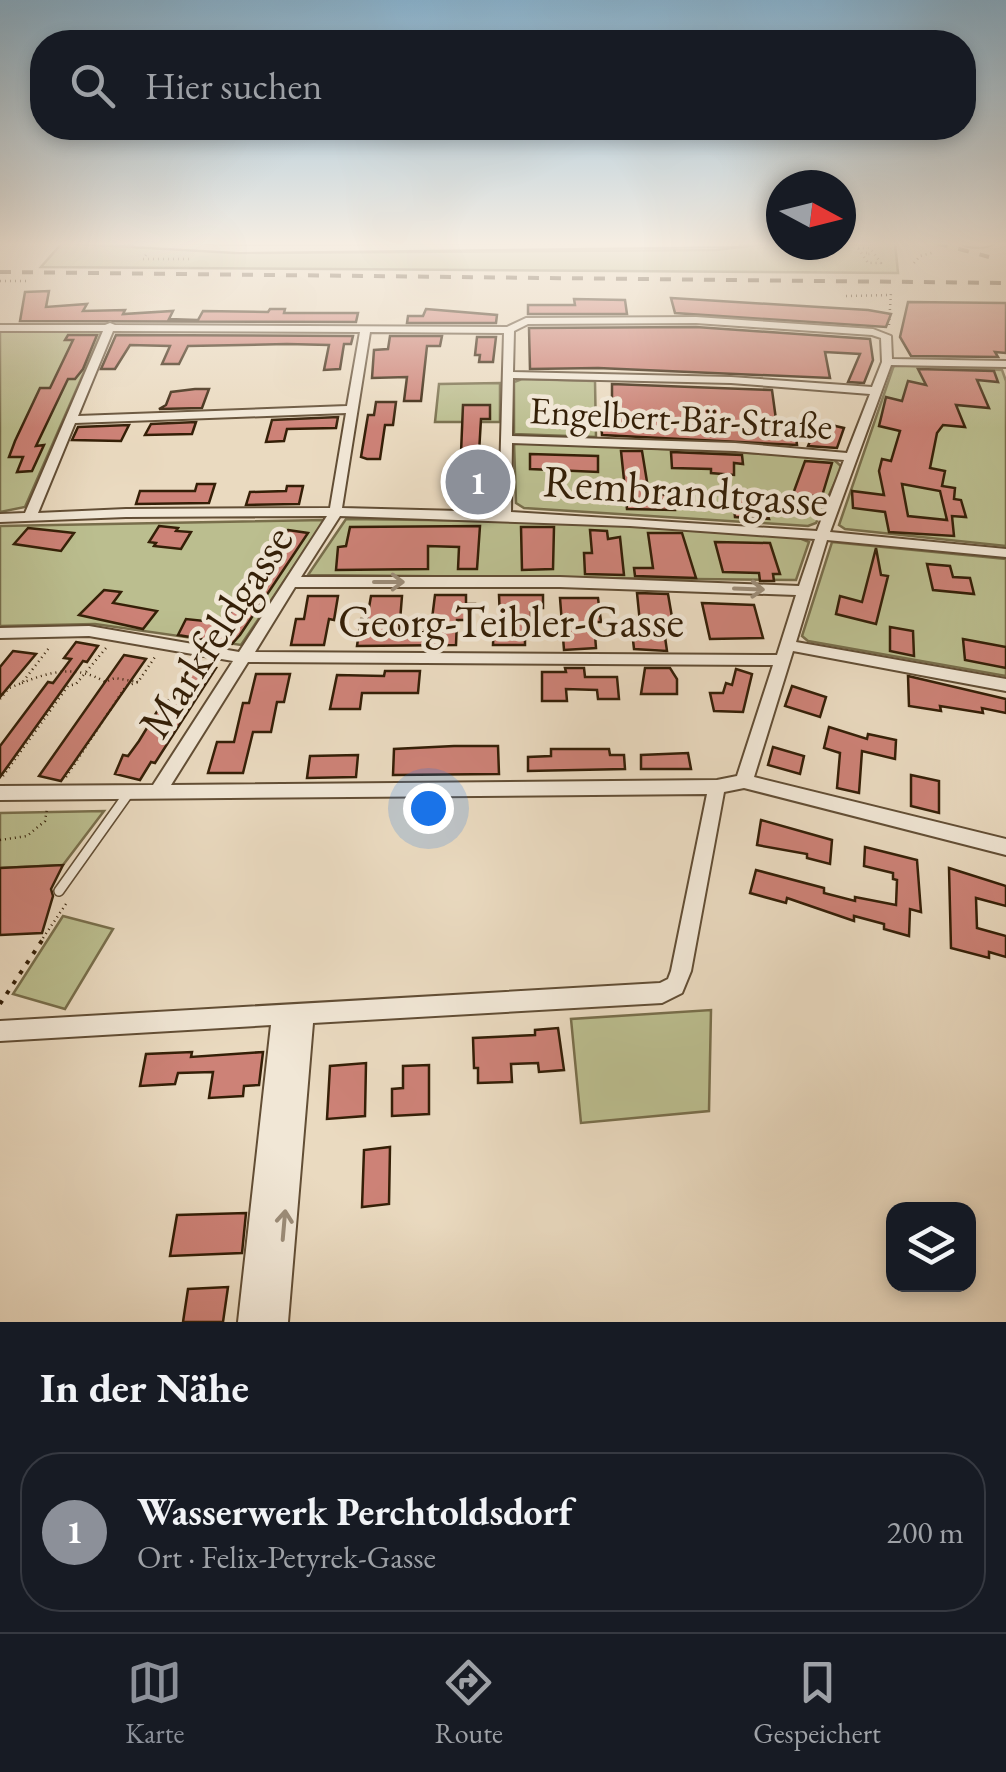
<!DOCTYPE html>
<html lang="de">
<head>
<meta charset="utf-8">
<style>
	:root { --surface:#171b24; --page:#20242c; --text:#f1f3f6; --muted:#9ea1a6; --line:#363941; --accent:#8c9099 }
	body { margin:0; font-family:"EB Garamond",serif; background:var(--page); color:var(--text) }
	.controls { position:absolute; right:30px; bottom:30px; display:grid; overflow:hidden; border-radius:20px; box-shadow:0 5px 15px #0003 }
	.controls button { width:90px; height:90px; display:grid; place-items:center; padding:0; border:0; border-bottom:2px solid var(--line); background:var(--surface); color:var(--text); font:50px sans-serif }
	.compass { position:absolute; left:766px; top:170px; width:90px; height:90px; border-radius:50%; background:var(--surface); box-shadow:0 5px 15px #0003; rotate:97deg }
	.you { position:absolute; left:428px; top:808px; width:35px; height:35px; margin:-25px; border:8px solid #fff; border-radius:50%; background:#1a73e8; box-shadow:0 0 0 15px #1a73e833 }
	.badge { display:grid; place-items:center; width:65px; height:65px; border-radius:50%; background:var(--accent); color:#fff; font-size:32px; font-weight:700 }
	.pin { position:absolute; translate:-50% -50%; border:5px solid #fff; box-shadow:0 2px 10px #0006 }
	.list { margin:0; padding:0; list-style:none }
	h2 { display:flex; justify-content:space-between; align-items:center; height:130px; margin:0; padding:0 40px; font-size:42px }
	h2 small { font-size:32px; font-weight:400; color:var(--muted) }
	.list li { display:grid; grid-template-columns:65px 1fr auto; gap:30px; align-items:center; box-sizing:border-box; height:160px; margin:0 20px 20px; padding:0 20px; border:2px solid var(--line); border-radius:40px }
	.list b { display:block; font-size:38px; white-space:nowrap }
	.list p { margin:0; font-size:32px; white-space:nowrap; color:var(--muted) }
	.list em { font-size:32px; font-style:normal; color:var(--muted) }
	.icon { flex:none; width:55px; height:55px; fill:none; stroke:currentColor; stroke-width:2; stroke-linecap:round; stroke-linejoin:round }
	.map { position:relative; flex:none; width:1006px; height:1322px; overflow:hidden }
	.search { position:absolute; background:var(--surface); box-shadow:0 5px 15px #0003; left:30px; right:30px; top:30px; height:110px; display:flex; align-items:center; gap:25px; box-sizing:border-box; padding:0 35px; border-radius:40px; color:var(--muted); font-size:38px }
	.sheet { height:310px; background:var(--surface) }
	nav { display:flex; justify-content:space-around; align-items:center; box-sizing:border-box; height:140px; border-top:2px solid var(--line); background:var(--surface); font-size:28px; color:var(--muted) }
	nav a { display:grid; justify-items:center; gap:5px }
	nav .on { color:var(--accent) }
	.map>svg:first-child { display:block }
	.green { fill:#bbbe8f; stroke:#786e4b; stroke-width:2.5 }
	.building { fill:#cd8277; stroke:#341f07; stroke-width:2.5; fill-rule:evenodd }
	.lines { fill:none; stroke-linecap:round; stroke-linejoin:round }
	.lane-casing { stroke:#624e35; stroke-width:12 }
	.street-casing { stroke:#624e35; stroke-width:4 }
	.path-far1 { stroke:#341f07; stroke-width:2.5; stroke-dasharray:1 4; stroke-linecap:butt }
	.path { stroke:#341f07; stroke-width:4; stroke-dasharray:4 8; stroke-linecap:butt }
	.lane { stroke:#f1e7d6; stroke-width:9 }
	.street { fill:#f1e7d6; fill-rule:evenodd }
	.rail { stroke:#341f07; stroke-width:4; stroke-dasharray:11 11; stroke-linecap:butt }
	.oneway { stroke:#9c8d79 }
	.labels { text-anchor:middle; stroke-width:9; stroke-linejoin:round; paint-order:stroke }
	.far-street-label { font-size:38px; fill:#341f07; stroke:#f1e7d6 }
	.street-label { font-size:45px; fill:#341f07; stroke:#f1e7d6 }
</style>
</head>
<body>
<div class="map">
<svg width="1006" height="1322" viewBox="0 0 1006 1322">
	<rect width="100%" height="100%" fill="#eadac0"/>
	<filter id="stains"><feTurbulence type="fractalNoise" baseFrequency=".002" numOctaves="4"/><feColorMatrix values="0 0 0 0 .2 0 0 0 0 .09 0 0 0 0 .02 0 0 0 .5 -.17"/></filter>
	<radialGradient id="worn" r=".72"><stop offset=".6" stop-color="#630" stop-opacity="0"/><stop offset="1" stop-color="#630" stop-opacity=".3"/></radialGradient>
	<!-- green -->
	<g class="green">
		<path d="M62,243L235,253L716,250L774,243L809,247L895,243L898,273L41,267Z"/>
		<path d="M97,329L102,331L25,507L0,512V330Z"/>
		<path d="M894,365L1002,370L1006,381V546L845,529L839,525Z"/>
		<path d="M522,379L595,381L596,437L514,434V382Z"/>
		<path d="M500,383V422H435L439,384Z"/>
		<path d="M514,442L831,457L842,467L816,523L808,526L524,508L516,503Z"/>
		<path d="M346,519L591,522L797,537L809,542L796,580L308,575Z"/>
		<path d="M325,520L241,645L95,624L0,626V526Z"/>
		<path d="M832,542L1006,559V676L808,641L802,636Z"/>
		<path d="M104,811L63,865L0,868V813Z"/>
		<path d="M63,916L113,929L65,1009L13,994Z"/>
		<path d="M711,1010L709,1111L581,1123L571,1019Z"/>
	</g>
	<!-- building -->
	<g class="building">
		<path d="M49,291L46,307L87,304L83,311L125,310L123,314L173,311L169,319L198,320L203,311L268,312L270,309H285L284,313H358L356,322L20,321L25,292Z"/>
		<path d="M671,298L868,310L891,314L886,327L675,313Z"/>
		<path d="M574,299L625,300L627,314H528V305H575Z"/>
		<path d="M908,302L1006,303V353L995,352L998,357L911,356L900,337Z"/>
		<path d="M426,309L497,315L496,323H407L408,316H423Z"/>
		<path d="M696,327L870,339L873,360L864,383L848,382L860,354L825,352L830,378L598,368L530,369L529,328Z"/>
		<path d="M68,335H97L83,369L75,379H68L36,446L44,445L32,471L17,472L23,457H9L15,441L40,388H50L73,340H65Z"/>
		<path d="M116,335L353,336L351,344H344L340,369L324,370L329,345L287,344L188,346L179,364H162L170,346L130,345L115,369H101Z"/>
		<path d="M390,336H442L440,346H427L421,401H404L407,377L372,378L374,350L388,349Z"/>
		<path d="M477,337H496L493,362H479L480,355H475Z"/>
		<path d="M918,369L994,371L998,382L977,380L989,408L956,405L965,427L943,425L937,433L930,468L945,471L942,486L955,488L954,499L961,500L966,517L952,516L954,536L889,532L885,512L853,508L852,491L884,495L879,471L882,459L891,461L900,431L879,426L886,397L902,401L908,381L926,385ZM902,484L940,491L947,520L908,516Z"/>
		<path d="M612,384L772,390L777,427L795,428L797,445L602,435L601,418H612Z"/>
		<path d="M195,389H209L202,408L159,409L166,405L171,392Z"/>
		<path d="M376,402H396L393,425H385L380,459H367L361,457L368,415H374Z"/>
		<path d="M463,405H490V419H481L479,453H461Z"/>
		<path d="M338,417L336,428L287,429L284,441L266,442L272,420Z"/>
		<path d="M196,422L192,434L145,435L151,424Z"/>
		<path d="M818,422L844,428L837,448L808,446Z"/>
		<path d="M129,425L121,441L72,440L78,427Z"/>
		<path d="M621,451H642L649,494L674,495L675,510L627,509Z"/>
		<path d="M671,452L742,455L743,464L734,463V475L711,473V469L672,468Z"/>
		<path d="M530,454L598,456V472L530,469Z"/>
		<path d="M469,457H486L485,469H492L491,498H464Z"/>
		<path d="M805,461L832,463L822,496H813L815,511L790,509L788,494H793Z"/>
		<path d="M197,484H215L209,503L136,504L140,491H195Z"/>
		<path d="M287,486H303L299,504L246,505L250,492L286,491Z"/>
		<path d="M733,497L763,499L769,519L735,517Z"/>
		<path d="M159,526L178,528L176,531L191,532L181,549L154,546L156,543L149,542Z"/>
		<path d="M480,526L477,569H458L459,547L428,546V569L336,570L338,547L346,546L350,527Z"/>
		<path d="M521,527H554L553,569L522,570Z"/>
		<path d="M28,528L56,531L74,533L61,551L14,544Z"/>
		<path d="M288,530L308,533L240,635L232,644L178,635L186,619L223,623Z"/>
		<path d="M590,530L607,531L608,539L620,537L624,575L585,574L584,553H592Z"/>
		<path d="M648,533H682L696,578L635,576L634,568H653Z"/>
		<path d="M715,542L770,543L780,574H773L774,581H760L759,573L723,572Z"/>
		<path d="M876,548L881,575L888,576L876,624L836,614L840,596L862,602Z"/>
		<path d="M927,564L950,566L953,577L970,578L974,594L933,590Z"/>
		<path d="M104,590L121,592L113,603L157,611L143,629L79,615Z"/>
		<path d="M637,593L668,594L673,623H663L667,651L634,649L631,622L640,623Z"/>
		<path d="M435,595H466V604H475L474,620H457L456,645L357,646L361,619H367L371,596H402L399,633L425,632V620L432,619Z"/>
		<path d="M499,595H543V608H531V619H525V645H493L494,619H500Z"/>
		<path d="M308,596H338L334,620L329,619L324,645H291L296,619H304Z"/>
		<path d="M560,598H598L601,622H594L596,648L564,650Z"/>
		<path d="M702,603L754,605L763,638L710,639Z"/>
		<path d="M890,627L913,631L914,656L890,651Z"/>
		<path d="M963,639L1006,647V668L965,660Z"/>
		<path d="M76,642L98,646L87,662L83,661L0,777V746L48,682L53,683L71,659L64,658Z"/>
		<path d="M13,651L36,654L0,697V667Z"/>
		<path d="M124,655L146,659L61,781L39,776Z"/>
		<path d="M193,664L216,668L155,763L151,762L140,780L115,774L123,755L128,756L139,741L164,700L171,701Z"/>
		<path d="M565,668H584L585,677H617L619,699H598L597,690L566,689L567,701H542V672H566Z"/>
		<path d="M645,668H670L677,679V694H641Z"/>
		<path d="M736,669L752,674L743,712L714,711L710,693H723L726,683L732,685Z"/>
		<path d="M385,671H420L418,693H362L360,709H330L337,675L384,676Z"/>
		<path d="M256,674H290L284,702H277L271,732H253L243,773H208L217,742H234L243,703H249Z"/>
		<path d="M908,676L1006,699V713L982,708L983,713L940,706L941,711L909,706Z"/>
		<path d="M792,686L826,697L820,717L785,706Z"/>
		<path d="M829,727L867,739L868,734L896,740L895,759L862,751L859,793L837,788L840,753L824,748Z"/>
		<path d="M454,746H498L499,774L393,775L394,749Z"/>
		<path d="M773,747L804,756L800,774L768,765Z"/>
		<path d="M551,749H609L610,755H624L625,769L528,771V757L551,756Z"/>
		<path d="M688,753L691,769H641V755Z"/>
		<path d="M358,755L356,777L307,778L310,756Z"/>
		<path d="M911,775L939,781V813L911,806Z"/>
		<path d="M761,820L832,840L830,864L807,858V854L757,845Z"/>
		<path d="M865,847L917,860L921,912L910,909L909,936L884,929V924L854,916V921L787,898L786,903L750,893L756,870L824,888V893L855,901V897L896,905L897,880L893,879V873L864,866Z"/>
		<path d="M63,865L51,889L53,896L42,933L0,935V868Z"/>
		<path d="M949,868L1006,886V906L976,898L977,928L1006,936V957L989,952V958L951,948Z"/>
		<path d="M558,1028L564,1070L539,1072L538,1063L511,1064L512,1082L478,1083V1068H474L473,1038L535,1035V1030Z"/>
		<path d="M192,1052L191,1057L263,1052L259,1085L244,1086L243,1096L209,1098L213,1072L178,1073L175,1084L140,1086L146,1054Z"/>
		<path d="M366,1063L365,1116L327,1119L330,1066Z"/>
		<path d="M429,1065V1114L392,1116V1089L403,1088V1066Z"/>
		<path d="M390,1147L389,1204L362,1207L364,1150Z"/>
		<path d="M246,1213L242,1253L170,1256L177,1215Z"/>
		<path d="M228,1287L223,1322H183L188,1289Z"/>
	</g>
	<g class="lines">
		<!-- lane casing -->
		<g class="lane-casing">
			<path id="lane" d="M59,891L128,794"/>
		</g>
		<!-- street casing -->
		<g class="street-casing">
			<g id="street">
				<path d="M130,243L240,246L742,243L738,246L240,252L134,246Z"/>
				<path d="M960,243H995C987,248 968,248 960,243Z"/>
				<path d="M696,317L873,329L891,336L892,359L1006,361V367L891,365L830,532L1006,549V557L827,540L796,642L1006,679V691L793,651L754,777L1006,839V855L744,788L724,792L691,971L682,993L662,1003L313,1023L288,1322H238L271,1025L0,1041V1021L660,983L668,979L671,971L707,794L0,800V786L153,785L233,661L89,636L0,638V628L89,626L239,652L327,516L126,517L0,522V514L25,513L103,331H0V325H105L110,323L115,325L507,327L526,318ZM696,323L872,335L881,338L882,362L872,387L731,377L513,372L514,331L528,324ZM113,331L360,332L347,406L78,416ZM370,332L504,333L499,512L342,508ZM513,378L731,383L870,394L847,453L735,443L512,436ZM346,413L330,508L126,509L38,513L75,423ZM512,443L735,451L844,460L817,531L511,512ZM340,516L630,526L815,539L799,586L560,577H301ZM295,587H560L796,595L777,655L255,652ZM248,662L773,665L737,776L717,780L171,785Z"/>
			</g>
		</g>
		<!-- path-far1 -->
		<g class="path-far1">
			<path d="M804,245L887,243"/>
			<path d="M858,248H870L881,263H868Z"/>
			<path d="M866,253H869L870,254H867Z"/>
			<path d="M146,255L143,259H190"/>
			<path d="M914,263L920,256L935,252"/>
			<path d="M0,281H26"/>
			<path d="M846,296L890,295"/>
			<path d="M889,325L891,292"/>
			<path d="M22,683C51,671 77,665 105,682L115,678L138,682"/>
			<path d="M0,699L9,688L22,683L49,648"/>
			<path d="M3,776L68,686L76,684L106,648"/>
			<path d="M66,777L126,686L138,682L155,657"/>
			<path d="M0,840L27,836L45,821L47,809"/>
			<path d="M43,938L68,901"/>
		</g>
		<!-- path -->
		<path class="path" d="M0,1004L45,936"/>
		<!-- lane -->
		<use href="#lane" class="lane"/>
		<!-- street -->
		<use href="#street" class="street"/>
		<!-- rail -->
		<g class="rail">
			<path d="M937,243L989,257"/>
			<path d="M0,272L1006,283"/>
		</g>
	</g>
	<!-- one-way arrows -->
	<defs><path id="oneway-shaft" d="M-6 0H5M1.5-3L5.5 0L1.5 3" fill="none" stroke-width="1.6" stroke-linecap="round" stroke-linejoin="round" transform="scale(2.5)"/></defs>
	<g class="oneway">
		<use href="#oneway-shaft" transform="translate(389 582)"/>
		<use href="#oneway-shaft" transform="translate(749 589) rotate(2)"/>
		<use href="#oneway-shaft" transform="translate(284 1225) rotate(-85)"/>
	</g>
	<!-- sky -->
	<linearGradient id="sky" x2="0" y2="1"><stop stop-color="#88b6d5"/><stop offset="0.57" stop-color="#f6eee3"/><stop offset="1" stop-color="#f6eee3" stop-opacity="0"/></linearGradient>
	<rect width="1006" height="428" fill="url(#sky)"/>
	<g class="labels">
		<!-- far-street labels -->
		<g class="far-street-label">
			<text transform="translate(681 418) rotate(3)" y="13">Engelbert-Bär-Straße</text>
		</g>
		<!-- street labels -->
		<g class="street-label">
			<text transform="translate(686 490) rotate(4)" y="16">Rembrandtgasse</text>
			<text x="511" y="637">Georg-Teibler-Gasse</text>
			<text transform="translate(215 631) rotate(-57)" y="16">Markfeldgasse</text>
		</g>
	</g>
	<rect width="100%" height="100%" filter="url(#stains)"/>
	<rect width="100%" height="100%" fill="url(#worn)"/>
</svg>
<div class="controls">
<button><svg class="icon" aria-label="layers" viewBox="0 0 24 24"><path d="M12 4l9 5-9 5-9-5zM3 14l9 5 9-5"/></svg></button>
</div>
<svg class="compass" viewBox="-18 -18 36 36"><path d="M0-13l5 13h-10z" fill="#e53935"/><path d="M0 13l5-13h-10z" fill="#9ea1a6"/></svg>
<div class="you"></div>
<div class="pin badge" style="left:478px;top:482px">1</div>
<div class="search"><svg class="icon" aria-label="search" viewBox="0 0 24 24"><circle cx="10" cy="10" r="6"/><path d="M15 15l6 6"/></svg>Hier suchen</div>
</div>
<section class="sheet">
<h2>In der Nähe<small></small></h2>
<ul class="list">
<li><span class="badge">1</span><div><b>Wasserwerk Perchtoldsdorf</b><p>Ort · Felix-Petyrek-Gasse</p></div><em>200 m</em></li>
</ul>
</section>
<nav>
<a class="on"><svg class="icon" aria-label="map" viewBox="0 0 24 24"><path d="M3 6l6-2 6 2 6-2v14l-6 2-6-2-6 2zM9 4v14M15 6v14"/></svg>Karte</a>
<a><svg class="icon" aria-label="directions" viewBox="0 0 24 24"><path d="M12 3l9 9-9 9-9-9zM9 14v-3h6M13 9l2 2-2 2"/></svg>Route</a>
<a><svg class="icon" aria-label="saved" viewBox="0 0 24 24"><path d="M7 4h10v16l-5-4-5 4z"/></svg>Gespeichert</a>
</nav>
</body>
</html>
